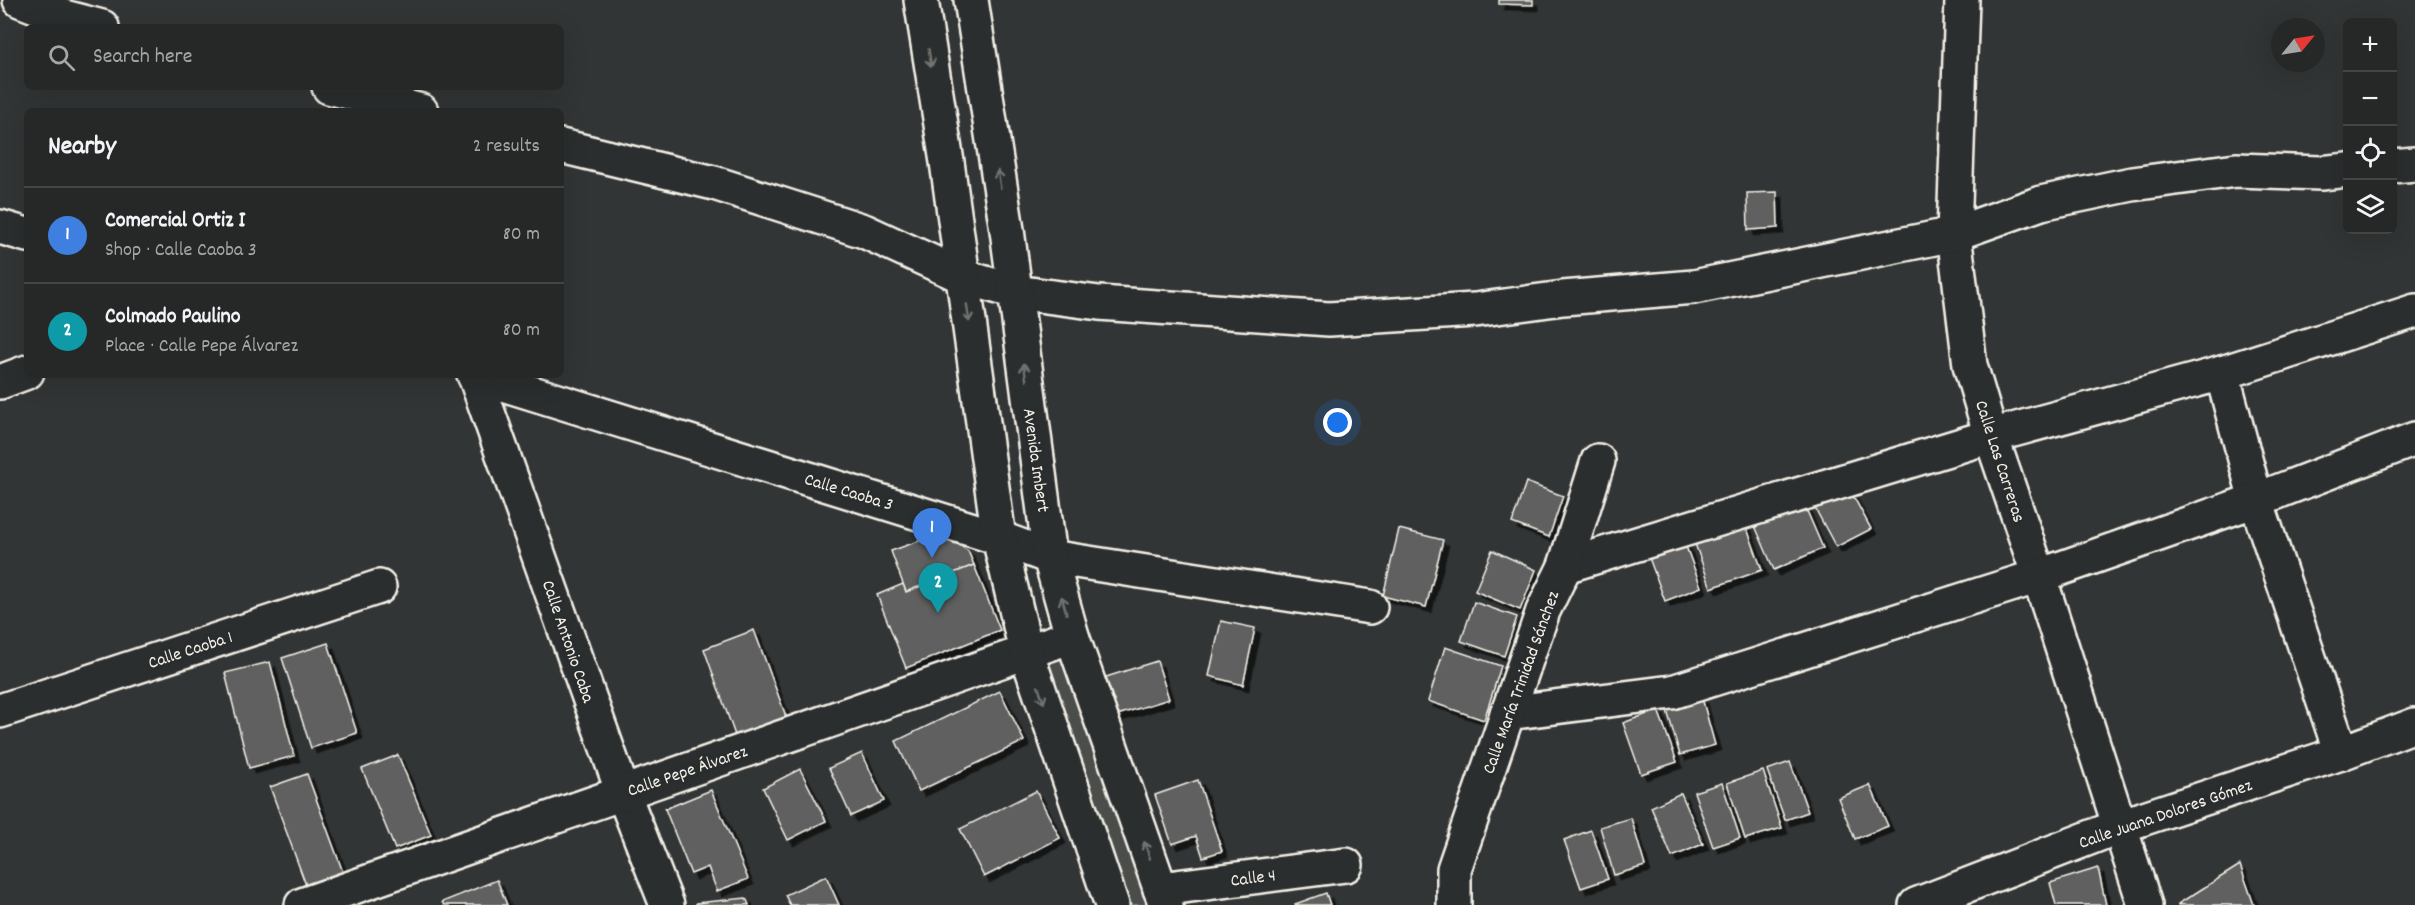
<!DOCTYPE html>
<html lang="en">
<head>
<meta charset="utf-8">
<style>
	:root { --surface:#262828; --page:#323434; --text:#f1f3f6; --muted:#a4a6a8; --line:#424445; --accent:#ffd166 }
	body { margin:0; font-family:Dekko,sans-serif; background:var(--page); color:var(--text) }
	.controls { position:absolute; right:18px; top:18px; display:grid; overflow:hidden; border-radius:9px; box-shadow:0 6px 24px #0002 }
	.controls button { width:54px; height:54px; display:grid; place-items:center; padding:0; border:0; border-bottom:2px solid var(--line); background:var(--surface); color:var(--text); font:30px sans-serif }
	.compass { position:absolute; left:2271px; top:18px; width:54px; height:54px; border-radius:50%; background:var(--surface); box-shadow:0 6px 24px #0002; rotate:60deg }
	.you { position:absolute; left:1338px; top:423px; width:21px; height:21px; margin:-15px; border:4px solid #fff; border-radius:50%; background:#1a73e8; box-shadow:0 0 0 9px #1a73e833 }
	.badge { display:grid; place-items:center; width:39px; height:39px; border-radius:50%; background:var(--accent); color:#fff; font-size:20px; font-weight:700 }
	.pin { position:absolute; translate:-50% -50px; filter:drop-shadow(0 2px 3px #0008) }
	.pin::after { content:''; position:absolute; top:32px; width:21px; height:18px; background:inherit; clip-path:polygon(0 0,100% 0,50% 100%) }
	.list { margin:0; padding:0; list-style:none }
	h2 { display:flex; justify-content:space-between; align-items:center; height:78px; margin:0; padding:0 24px; font-size:26px }
	h2 small { font-size:20px; font-weight:400; color:var(--muted) }
	.list li { display:grid; grid-template-columns:39px 1fr auto; gap:18px; align-items:center; box-sizing:border-box; height:96px; padding:0 24px; border-top:2px solid var(--line) }
	.list b { display:block; font-size:22px; white-space:nowrap }
	.list p { margin:0; font-size:20px; white-space:nowrap; color:var(--muted) }
	.list em { font-size:20px; font-style:normal; color:var(--muted) }
	.icon { flex:none; width:33px; height:33px; fill:none; stroke:currentColor; stroke-width:2; stroke-linecap:round; stroke-linejoin:round }
	.map { position:relative; flex:none; width:2415px; height:905px; overflow:hidden }
	.search { position:absolute; background:var(--surface); box-shadow:0 6px 24px #0002; left:24px; top:24px; width:540px; height:66px; display:flex; align-items:center; gap:15px; box-sizing:border-box; padding:0 21px; border-radius:9px; color:var(--muted); font-size:22px }
	.panel { position:absolute; background:var(--surface); box-shadow:0 6px 24px #0002; left:24px; top:108px; width:540px; height:270px; border-radius:9px }
	.map>svg:first-child { display:block }
	.green { fill:#4b4d4c; stroke:#a09f9a; stroke-width:1.5 }
	.building { fill:#5f605f; stroke:#f4f1e8; stroke-width:1.5; filter:url(#shadow) }
	.lines { fill:none; stroke-linecap:round; stroke-linejoin:round }
	.street-casing { stroke:#f4f1e8; stroke-width:38 }
	.secondary-casing { stroke:#f4f1e8; stroke-width:38 }
	.street { stroke:#2a2d2e; stroke-width:33 }
	.secondary { stroke:#2a2d2e; stroke-width:33 }
	.oneway { stroke:#71726f }
	.labels { text-anchor:middle; stroke-width:6; stroke-linejoin:round; paint-order:stroke }
	.street-label { font-size:18px; fill:#f4f1e8; stroke:#2a2d2e }
</style>
</head>
<body>
<div class="map">
<svg width="2415" height="905" viewBox="0 0 2415 905">
	<defs>
		<filter id="shadow"><feDropShadow dx="5.5" dy="5.5" stdDeviation="0" flood-color="#0009"/></filter>
	</defs>
	<rect width="100%" height="100%" fill="#323535"/>
	<filter id="ink" filterUnits="userSpaceOnUse"><feTurbulence type="fractalNoise" baseFrequency=".0167" numOctaves="2"/><feDisplacementMap in="SourceGraphic" scale="12" xChannelSelector="R" yChannelSelector="G"/><feConvolveMatrix kernelMatrix="1 2 1 2 8 2 1 2 1" color-interpolation-filters="sRGB"/></filter>
	<g filter="url(#ink)">
		<!-- green -->
		<path class="green" d="M1067,647L1153,905H1123L1036,660Z"/>
		<!-- building -->
		<g class="building">
			<path d="M1499,0H1533V5L1499,4Z"/>
			<path d="M1777,192L1778,228L1748,230L1747,193Z"/>
			<path d="M1844,479L1871,529L1836,547L1809,497Z"/>
			<path d="M1526,482L1563,496L1549,537L1512,523Z"/>
			<path d="M1804,504L1823,548L1774,570L1755,526Z"/>
			<path d="M1745,523L1762,570L1711,588L1694,541Z"/>
			<path d="M1399,529L1443,540L1426,607L1383,596Z"/>
			<path d="M941,533L968,551L974,565L906,592L891,551Z"/>
			<path d="M1684,541L1701,587L1665,601L1648,555Z"/>
			<path d="M1492,550L1536,570L1520,610L1475,591Z"/>
			<path d="M974,565L1000,630L906,668L877,595L903,584L906,592Z"/>
			<path d="M1474,602L1517,617L1504,656L1461,641Z"/>
			<path d="M1221,621L1255,628L1243,685L1209,676Z"/>
			<path d="M754,630L787,719L736,738L704,649Z"/>
			<path d="M328,643L357,733L311,748L282,658Z"/>
			<path d="M1445,647L1501,666L1484,720L1428,701Z"/>
			<path d="M1157,661L1169,699L1117,715L1106,677Z"/>
			<path d="M270,662L294,756L249,768L225,673Z"/>
			<path d="M1000,691L1024,741L919,791L896,741Z"/>
			<path d="M1702,698L1715,745L1680,755L1666,707Z"/>
			<path d="M1658,710L1677,762L1641,774L1623,723Z"/>
			<path d="M862,753L884,801L851,816L829,768Z"/>
			<path d="M398,755L431,835L395,849L362,769Z"/>
			<path d="M1790,762L1808,812L1785,820L1767,770Z"/>
			<path d="M800,769L826,821L788,840L763,788Z"/>
			<path d="M1763,771L1782,828L1745,839L1727,783Z"/>
			<path d="M307,774L344,875L307,888L270,787Z"/>
			<path d="M1198,780L1222,851L1203,857L1196,836L1172,844L1155,795Z"/>
			<path d="M1722,783L1740,838L1713,847L1694,792Z"/>
			<path d="M1870,785L1888,826L1855,839L1838,798Z"/>
			<path d="M711,790L748,879L717,891L708,867L691,874L665,809Z"/>
			<path d="M1036,791L1060,838L984,877L960,829Z"/>
			<path d="M1681,793L1703,844L1672,857L1651,807Z"/>
			<path d="M1631,818L1645,866L1614,875L1600,827Z"/>
			<path d="M1591,830L1608,879L1581,888L1564,840Z"/>
			<path d="M2240,865L2254,905H2178V904Z"/>
			<path d="M2098,868L2106,905H2056L2050,883Z"/>
			<path d="M826,876L839,905H790L785,895Z"/>
			<path d="M497,880L507,905H444L442,902Z"/>
			<path d="M1326,893L1330,905H1296L1295,904Z"/>
			<path d="M746,898L749,905H696V903Z"/>
		</g>
		<g class="lines">
			<!-- street casing -->
			<g class="street-casing">
				<g id="street">
					<path d="M20,0L64,17L102,27"/>
					<path d="M1962,0L1954,234L1970,365L1991,436L2039,576L2145,905"/>
					<path d="M329,87L421,111"/>
					<path d="M561,146L714,183L864,231L962,276L1015,292L1099,303L1329,319L1475,310L1563,298L1694,287L1954,234L2041,203L2132,184L2236,170L2321,173L2348,170"/>
					<path d="M2392,166L2415,164"/>
					<path d="M0,227L27,235"/>
					<path d="M2222,373L2256,500L2341,753"/>
					<path d="M474,375L999,538L1050,557L1370,607"/>
					<path d="M475,376L623,793L667,905"/>
					<path d="M0,382L27,372"/>
					<path d="M1565,566L1991,436L2222,373L2415,311"/>
					<path d="M0,711L379,587"/>
					<path d="M1507,713L1672,692L2039,576L2256,500L2415,439"/>
					<path d="M1160,889L1346,865"/>
					<path d="M302,905L1072,636"/>
					<path d="M1454,905V869L1543,611L1565,566L1598,461"/>
					<path d="M1916,905L2120,826L2341,753L2415,725"/>
				</g>
			</g>
			<!-- secondary casing -->
			<g class="secondary-casing">
				<g id="secondary">
					<path d="M921,0L947,162L999,538L1026,651L1112,905"/>
					<path d="M971,0L1007,230L1050,557L1072,636L1166,905"/>
				</g>
			</g>
			<!-- street -->
			<use href="#street" class="street"/>
			<!-- secondary -->
			<use href="#secondary" class="secondary"/>
		</g>
		<!-- one-way arrows -->
		<defs><path id="oneway-shaft" d="M-6 0H5M1.5-3L5.5 0L1.5 3" fill="none" stroke-width="1.6" stroke-linecap="round" stroke-linejoin="round" transform="scale(1.5)"/></defs>
		<g class="oneway">
			<use href="#oneway-shaft" transform="translate(930 58) rotate(81)"/>
			<use href="#oneway-shaft" transform="translate(999 179) rotate(-99)"/>
			<use href="#oneway-shaft" transform="translate(968 313) rotate(82)"/>
			<use href="#oneway-shaft" transform="translate(1025 372) rotate(-98)"/>
			<use href="#oneway-shaft" transform="translate(1064 605) rotate(-106)"/>
			<use href="#oneway-shaft" transform="translate(1041 695) rotate(71)"/>
			<use href="#oneway-shaft" transform="translate(1147 850) rotate(-109)"/>
		</g>
	</g>
	<g class="labels">
		<!-- street labels -->
		<g class="street-label">
			<text transform="translate(1037 460) rotate(82)" y="6">Avenida Imbert</text>
			<text transform="translate(2001 461) rotate(72)" y="6">Calle Las Carreras</text>
			<text transform="translate(849 491) rotate(17)" y="6">Calle Caoba 3</text>
			<text transform="translate(569 641) rotate(71)" y="6">Calle Antonio Caba</text>
			<text transform="translate(190 649) rotate(-18)" y="6">Calle Caoba 1</text>
			<text transform="translate(1520 682) rotate(-70)" y="6">Calle María Trinidad Sánchez</text>
			<text transform="translate(687 770) rotate(-19)" y="6">Calle Pepe Álvarez</text>
			<text transform="translate(2165 813) rotate(-19)" y="6">Calle Juana Dolores Gómez</text>
			<text transform="translate(1253 877) rotate(-7)" y="6">Calle 4</text>
		</g>
	</g>
</svg>
<div class="controls">
<button>+</button>
<button>−</button>
<button><svg class="icon" aria-label="locate" viewBox="0 0 24 24"><circle cx="12" cy="12" r="6"/><path d="M12 2v4M12 18v4M2 12h4M18 12h4"/></svg></button>
<button><svg class="icon" aria-label="layers" viewBox="0 0 24 24"><path d="M12 4l9 5-9 5-9-5zM3 14l9 5 9-5"/></svg></button>
</div>
<svg class="compass" viewBox="-18 -18 36 36"><path d="M0-13l5 13h-10z" fill="#e53935"/><path d="M0 13l5-13h-10z" fill="#a4a6a8"/></svg>
<div class="you"></div>
<div class="pin badge" style="left:932px;top:558px;background:#3f7fe0">1</div>
<div class="pin badge" style="left:938px;top:613px;background:#0f9aa8">2</div>
<div class="search"><svg class="icon" aria-label="search" viewBox="0 0 24 24"><circle cx="10" cy="10" r="6"/><path d="M15 15l6 6"/></svg>Search here</div>
<section class="panel">
<h2>Nearby<small>2 results</small></h2>
<ul class="list">
<li><span class="badge" style="background:#3f7fe0">1</span><div><b>Comercial Ortiz I</b><p>Shop · Calle Caoba 3</p></div><em>80 m</em></li>
<li><span class="badge" style="background:#0f9aa8">2</span><div><b>Colmado Paulino</b><p>Place · Calle Pepe Álvarez</p></div><em>80 m</em></li>
</ul>
</section>
</div>
</body>
</html>
